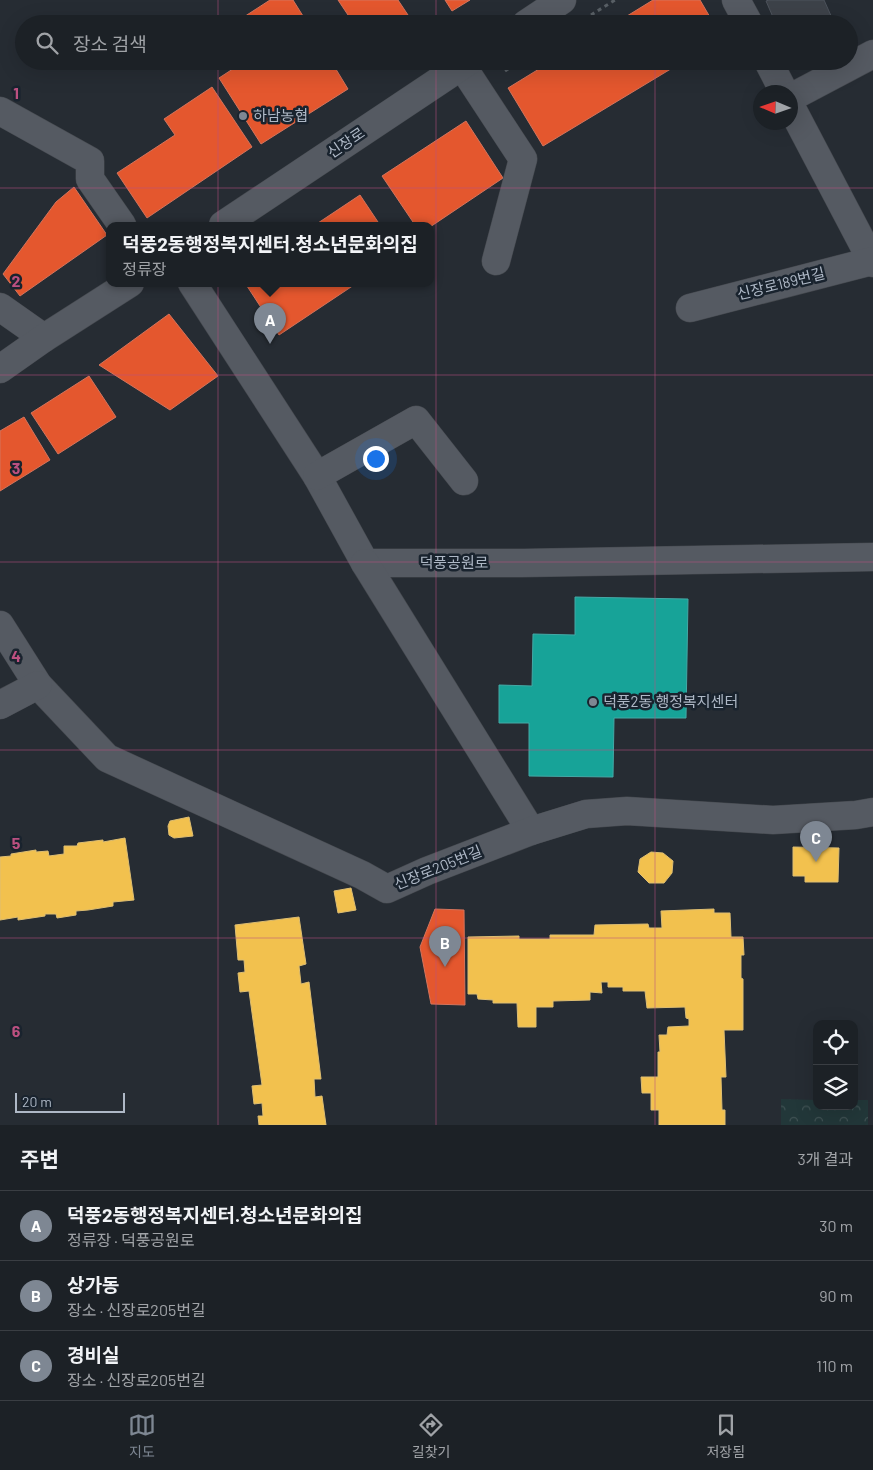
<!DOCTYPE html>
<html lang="ko">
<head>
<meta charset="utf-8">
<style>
	:root { --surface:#1c2126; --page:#25292e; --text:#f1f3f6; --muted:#a0a3a7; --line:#3a3e43; --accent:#7e8793 }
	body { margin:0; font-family:Barlow,"Noto Sans KR",sans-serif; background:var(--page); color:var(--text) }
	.controls { position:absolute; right:15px; bottom:15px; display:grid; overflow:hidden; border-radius:10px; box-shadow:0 5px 20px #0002 }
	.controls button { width:45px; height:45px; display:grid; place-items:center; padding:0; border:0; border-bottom:1px solid var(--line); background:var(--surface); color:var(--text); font:25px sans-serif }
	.compass { position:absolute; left:753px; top:85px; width:45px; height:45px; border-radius:50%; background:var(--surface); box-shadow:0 5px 20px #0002; rotate:272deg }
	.scale { position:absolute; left:15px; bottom:12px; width:110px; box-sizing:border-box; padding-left:5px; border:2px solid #aeb8c6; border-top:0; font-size:14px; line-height:18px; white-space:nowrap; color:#aeb8c6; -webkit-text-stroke:4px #19232e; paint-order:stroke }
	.you { position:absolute; left:375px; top:458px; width:18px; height:18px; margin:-12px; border:4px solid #fff; border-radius:50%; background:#1a73e8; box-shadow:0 0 0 8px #1a73e833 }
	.badge { display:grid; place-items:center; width:32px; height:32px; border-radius:50%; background:var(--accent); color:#fff; font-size:16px; font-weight:700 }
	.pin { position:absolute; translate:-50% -41px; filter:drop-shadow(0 1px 2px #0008) }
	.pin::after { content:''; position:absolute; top:26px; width:18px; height:15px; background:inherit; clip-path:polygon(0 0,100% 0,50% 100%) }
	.popup { position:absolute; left:106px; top:222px; width:328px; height:65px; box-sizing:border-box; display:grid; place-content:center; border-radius:10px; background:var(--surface); filter:drop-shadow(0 1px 4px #0005); font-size:16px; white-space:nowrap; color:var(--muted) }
	.popup b { font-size:19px; color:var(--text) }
	.popup::after { content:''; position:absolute; left:50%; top:100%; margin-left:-10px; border:10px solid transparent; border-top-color:var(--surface) }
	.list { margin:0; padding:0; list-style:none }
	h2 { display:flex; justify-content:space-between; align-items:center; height:65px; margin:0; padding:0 20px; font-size:21px }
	h2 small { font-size:16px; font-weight:400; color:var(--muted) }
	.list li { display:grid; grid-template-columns:32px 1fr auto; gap:15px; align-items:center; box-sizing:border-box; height:70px; padding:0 20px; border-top:1px solid var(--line) }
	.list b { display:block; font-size:19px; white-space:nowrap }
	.list p { margin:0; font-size:16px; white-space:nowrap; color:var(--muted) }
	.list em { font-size:16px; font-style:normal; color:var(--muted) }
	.icon { flex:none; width:28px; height:28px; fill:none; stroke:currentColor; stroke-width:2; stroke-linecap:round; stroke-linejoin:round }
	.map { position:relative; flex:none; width:873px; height:1125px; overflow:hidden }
	.search { position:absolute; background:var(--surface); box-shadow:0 5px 20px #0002; left:15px; right:15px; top:15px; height:55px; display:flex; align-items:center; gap:12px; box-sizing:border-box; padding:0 18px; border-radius:28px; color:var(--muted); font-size:19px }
	.sheet { height:275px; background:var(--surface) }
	nav { display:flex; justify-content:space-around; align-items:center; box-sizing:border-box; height:70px; border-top:1px solid var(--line); background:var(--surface); font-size:14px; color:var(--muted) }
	nav a { display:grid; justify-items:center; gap:2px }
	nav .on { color:var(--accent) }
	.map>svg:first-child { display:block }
	.park { fill:url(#park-crowns) }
	.homes { fill:#f2c14e; stroke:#debe72 }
	.shops { fill:#e4572e; stroke:#d4745c }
	.public { fill:#17a398; stroke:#44a9a6 }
	.building { fill:#3d4249; stroke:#4d535c }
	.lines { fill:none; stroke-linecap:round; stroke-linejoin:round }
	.minor-casing { stroke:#44484e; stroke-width:29 }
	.path { stroke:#585f65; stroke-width:3; stroke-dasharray:4 4; stroke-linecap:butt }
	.minor { stroke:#555a62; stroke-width:28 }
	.grid { fill:none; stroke:#bb5080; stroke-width:1; stroke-opacity:0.55 }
	.poi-dot { fill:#7e8793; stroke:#19232e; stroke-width:2 }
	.labels { text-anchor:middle; stroke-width:5; stroke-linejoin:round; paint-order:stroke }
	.poi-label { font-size:15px; fill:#aeb8c6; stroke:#19232e; text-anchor:start }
	.street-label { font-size:15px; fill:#aeb8c6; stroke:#19232e }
	.grid-label { font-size:16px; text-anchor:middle; font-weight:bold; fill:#bb5080; stroke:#19232e; stroke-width:5; stroke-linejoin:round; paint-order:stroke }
</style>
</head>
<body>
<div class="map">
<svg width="873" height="1125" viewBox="0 0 873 1125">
	<defs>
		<pattern id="park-crowns" width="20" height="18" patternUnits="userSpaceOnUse" patternTransform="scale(1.25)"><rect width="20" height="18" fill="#223739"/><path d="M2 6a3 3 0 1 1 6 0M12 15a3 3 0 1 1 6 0" fill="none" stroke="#405254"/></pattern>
	</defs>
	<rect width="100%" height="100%" fill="#262c33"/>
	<!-- park -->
	<path class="park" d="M781,1099L817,1100V1106H854V1100H868V1125H781Z"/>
	<!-- homes -->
	<g class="homes">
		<path d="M189,817L193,836L174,838L169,835L168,826L170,821Z"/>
		<path d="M125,838L134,900L113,902V906L88,910L76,911V915L57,918L56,914H45V916L18,920V917L0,920V857L11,856V854L36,850V852L48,851L49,856L64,854V846H77L78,843L103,840V842Z"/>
		<path d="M793,847L839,848L838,882H805V876H793Z"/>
		<path d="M651,852L663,853L673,861L672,873L664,883H649L638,872L640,859Z"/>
		<path d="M351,888L356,910L338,913L334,891Z"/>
		<path d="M714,909V913H730L731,937H743L744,955H741V978L743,979V1030H724L726,1077H721L722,1110H725V1125H659V1110H651V1093H642L641,1077H658V1052H660L659,1035H667L668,1027L689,1026V1019L686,1018L685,1007L647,1008L645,991H623V987H608V982H601L602,993L590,992V1000L553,1001V1007H536V1027H518L517,1003H493V1000L478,999L477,994H468V937L519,936V939H550V935H594L595,925L648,924L649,928H662L661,911Z"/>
		<path d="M299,917L306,964L299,966L301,984L309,982L321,1079H314L315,1097L322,1096L326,1125H259L258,1116H263L262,1103L254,1104L252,1086L262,1085L249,991L240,992L238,973L245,972L244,960H238L235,925Z"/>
	</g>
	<!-- shops -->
	<g class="shops">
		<path d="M270,0H293L308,24H233Z"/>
		<path d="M338,0H398L414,24H354Z"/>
		<path d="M445,0H470L452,11Z"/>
		<path d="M653,0H700L714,24H614Z"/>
		<path d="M245,61H331L348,89L261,144L219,78Z"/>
		<path d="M379,61H389L382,66Z"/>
		<path d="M552,61H684L543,146L508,88Z"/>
		<path d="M212,87L252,147L147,218L117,173L175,135L164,119Z"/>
		<path d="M466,121L503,178L430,227V225H415L382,176Z"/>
		<path d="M74,187L107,235L20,296L3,274L56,202Z"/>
		<path d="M360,195L380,225H315Z"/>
		<path d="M245,283H357L279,335Z"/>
		<path d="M169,314L218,376L170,410L99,365Z"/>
		<path d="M89,376L116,417L58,454L31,413Z"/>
		<path d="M24,417L50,460L0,491V431Z"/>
		<path d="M435,909L464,910L465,1005L431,1004L420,947Z"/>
	</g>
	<!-- public -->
	<path class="public" d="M575,597L688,599L686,718H614L613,777L529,776V723H499V685L532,686L533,634L575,635Z"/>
	<!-- building -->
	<path class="building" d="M769,0H824L832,18L820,24H776L766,1Z"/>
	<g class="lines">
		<!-- minor casing -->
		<g class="minor-casing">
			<g id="minor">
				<path d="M736,0L749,24"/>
				<path d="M526,24L562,0"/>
				<path d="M768,61L784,92"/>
				<path d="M462,66L523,159L496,261"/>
				<path d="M790,98L873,54"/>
				<path d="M790,105L873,263"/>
				<path d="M0,111L90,161V179L122,225"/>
				<path d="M223,225L469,61"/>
				<path d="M192,283L317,476L365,563H523L873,557"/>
				<path d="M0,307L44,338"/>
				<path d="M690,308L872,261"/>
				<path d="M0,369L44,338L130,283"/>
				<path d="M317,476L416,420L464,481"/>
				<path d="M365,563L531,831"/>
				<path d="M0,625L38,685L107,758L362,875L387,889L427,871L531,831L586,814L627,811L773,820L856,815L873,812"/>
				<path d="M0,705L38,685"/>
			</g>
		</g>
		<!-- path -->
		<g class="path">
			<path d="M591,15L615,0"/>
			<path d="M505,71L519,61"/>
		</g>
		<!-- minor -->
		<use href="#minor" class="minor"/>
	</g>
	<!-- grid -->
	<path class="grid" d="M218,0V24M436,0V24M655,0V24M218,61V1125M436,61V1125M655,61V1125M0,188H873M0,375H873M0,562H873M0,750H873M0,938H873"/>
	<!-- markers -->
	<g class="poi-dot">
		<circle cx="243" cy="116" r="5"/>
		<circle cx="593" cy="702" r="5"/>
	</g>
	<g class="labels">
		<!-- poi labels -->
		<g class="poi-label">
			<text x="253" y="121">하남농협</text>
			<text x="603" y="707">덕풍2동 행정복지센터</text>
		</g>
		<!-- street labels -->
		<g class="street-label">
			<text transform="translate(346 143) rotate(-34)" y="5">신장로</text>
			<text transform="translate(781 284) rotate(-14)" y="5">신장로189번길</text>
			<text x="454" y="568">덕풍공원로</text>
			<text transform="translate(438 868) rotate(-22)" y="5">신장로205번길</text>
		</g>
	</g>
	<g class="grid-label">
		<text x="16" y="99">1</text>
		<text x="16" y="287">2</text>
		<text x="16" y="474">3</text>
		<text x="16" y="662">4</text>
		<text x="16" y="849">5</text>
		<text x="16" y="1037">6</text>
	</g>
</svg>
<div class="controls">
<button><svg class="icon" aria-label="locate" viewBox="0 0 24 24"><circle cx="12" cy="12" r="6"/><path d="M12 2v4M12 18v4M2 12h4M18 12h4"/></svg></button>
<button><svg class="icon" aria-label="layers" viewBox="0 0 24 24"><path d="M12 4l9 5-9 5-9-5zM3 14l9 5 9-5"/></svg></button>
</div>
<svg class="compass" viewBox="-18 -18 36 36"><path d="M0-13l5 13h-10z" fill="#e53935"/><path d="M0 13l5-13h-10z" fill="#a0a3a7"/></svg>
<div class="scale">20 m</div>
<div class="you"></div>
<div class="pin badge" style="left:270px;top:344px">A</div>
<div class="popup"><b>덕풍2동행정복지센터.청소년문화의집</b>정류장</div>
<div class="pin badge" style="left:445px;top:967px">B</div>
<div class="pin badge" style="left:816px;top:862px">C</div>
<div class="search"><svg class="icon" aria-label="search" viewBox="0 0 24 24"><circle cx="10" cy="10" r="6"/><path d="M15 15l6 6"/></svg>장소 검색</div>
</div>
<section class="sheet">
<h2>주변<small>3개 결과</small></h2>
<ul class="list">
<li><span class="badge">A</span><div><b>덕풍2동행정복지센터.청소년문화의집</b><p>정류장 · 덕풍공원로</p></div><em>30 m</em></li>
<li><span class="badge">B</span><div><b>상가동</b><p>장소 · 신장로205번길</p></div><em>90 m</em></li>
<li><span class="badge">C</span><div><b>경비실</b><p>장소 · 신장로205번길</p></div><em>110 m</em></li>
</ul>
</section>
<nav>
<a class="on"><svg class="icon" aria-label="map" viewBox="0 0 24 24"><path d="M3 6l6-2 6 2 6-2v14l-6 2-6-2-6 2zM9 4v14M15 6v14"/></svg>지도</a>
<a><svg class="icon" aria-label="directions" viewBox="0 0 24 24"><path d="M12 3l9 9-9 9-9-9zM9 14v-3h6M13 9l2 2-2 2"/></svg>길찾기</a>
<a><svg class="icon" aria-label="saved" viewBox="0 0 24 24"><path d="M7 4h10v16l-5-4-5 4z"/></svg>저장됨</a>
</nav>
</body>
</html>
